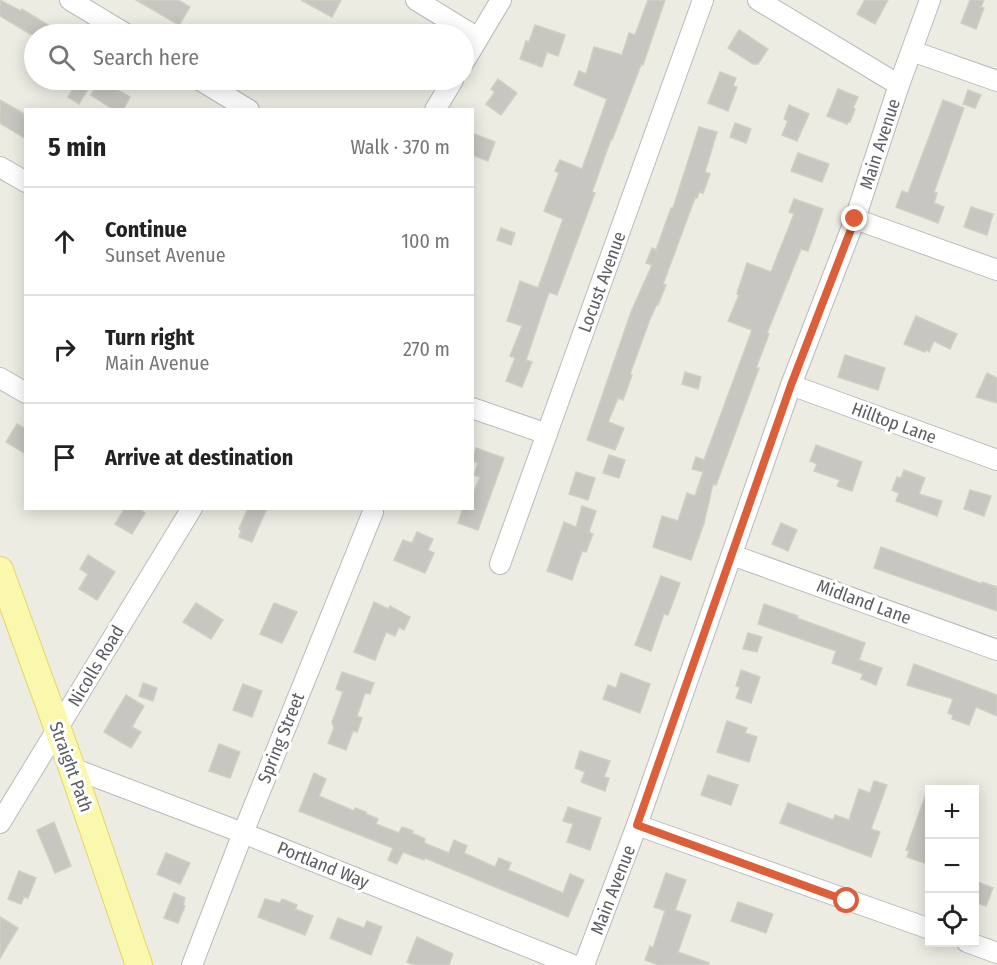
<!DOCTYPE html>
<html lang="en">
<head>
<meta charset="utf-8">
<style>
	:root { --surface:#fff; --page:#f2f2f2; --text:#222; --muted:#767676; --line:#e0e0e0 }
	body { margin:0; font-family:"Fira Sans Condensed",sans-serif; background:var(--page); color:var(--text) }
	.controls { position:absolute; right:18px; bottom:18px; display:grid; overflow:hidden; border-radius:0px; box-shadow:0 3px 15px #0003 }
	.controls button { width:54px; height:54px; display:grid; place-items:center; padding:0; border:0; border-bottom:2px solid var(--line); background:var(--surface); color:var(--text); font:30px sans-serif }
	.stop { position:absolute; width:18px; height:18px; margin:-14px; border:4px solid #dc5f3a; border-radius:50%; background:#fff }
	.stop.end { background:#dc5f3a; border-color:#fff; box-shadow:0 2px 6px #0008 }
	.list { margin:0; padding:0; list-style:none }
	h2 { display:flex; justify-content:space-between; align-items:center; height:78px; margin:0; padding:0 24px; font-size:26px }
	h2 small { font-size:20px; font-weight:400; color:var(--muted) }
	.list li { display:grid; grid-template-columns:39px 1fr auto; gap:18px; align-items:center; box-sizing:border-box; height:108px; padding:0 24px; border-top:2px solid var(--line) }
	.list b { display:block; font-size:22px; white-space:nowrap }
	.list p { margin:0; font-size:20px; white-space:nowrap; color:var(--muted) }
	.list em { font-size:20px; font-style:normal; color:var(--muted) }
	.icon { flex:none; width:33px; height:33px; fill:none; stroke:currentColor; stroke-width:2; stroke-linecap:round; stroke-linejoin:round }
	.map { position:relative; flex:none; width:997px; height:965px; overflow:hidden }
	.search { position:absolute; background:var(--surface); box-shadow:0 3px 15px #0003; left:24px; top:24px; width:450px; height:66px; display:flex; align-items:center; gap:15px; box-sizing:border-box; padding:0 21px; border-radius:33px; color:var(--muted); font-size:22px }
	.panel { position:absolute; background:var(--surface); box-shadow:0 3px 15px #0003; left:24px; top:108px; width:450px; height:402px; border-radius:0px }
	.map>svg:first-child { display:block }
	.building { fill:#c8c6c0; stroke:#d1cfc2; stroke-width:1.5 }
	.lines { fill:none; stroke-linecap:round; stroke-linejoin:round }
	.minor-casing { stroke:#b8babf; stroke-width:22 }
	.major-casing { stroke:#e7d563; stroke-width:28 }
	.minor { stroke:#fff; stroke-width:20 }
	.major { stroke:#f9f8ad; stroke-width:26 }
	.route { stroke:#dc5f3a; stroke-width:8 }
	.labels { text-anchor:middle; stroke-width:6; stroke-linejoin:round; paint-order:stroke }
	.street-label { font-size:18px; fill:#5b5e63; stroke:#fff }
</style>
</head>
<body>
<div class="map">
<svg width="997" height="965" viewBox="0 0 997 965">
	<rect width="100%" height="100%" fill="#edece3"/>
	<!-- building -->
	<g class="building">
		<path d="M0,0L21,11L22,9L63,34H30L0,16Z"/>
		<path d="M136,0H178L190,7L179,25Z"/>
		<path d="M301,0H341L332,17Z"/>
		<path d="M648,0H665L643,65H641L612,140L611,139L592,192L595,193L557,295L549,292L526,360L532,362L522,387L506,381L515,358L510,356L522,326L507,321L520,281L538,288L563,219L544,211L559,173L555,171L560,160L582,169L607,99L574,85L579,71L586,74L594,47L622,55L629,33L635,35Z"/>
		<path d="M865,0H888L875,24L857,14Z"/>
		<path d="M970,0H984L981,7L984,8L976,29L961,23Z"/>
		<path d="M535,25L565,35L558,56L547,52L542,67L520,59L526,41L529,42Z"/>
		<path d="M739,30L768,49L758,64H753L728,48Z"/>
		<path d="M720,72L736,78L733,86L737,87L728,111L708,103Z"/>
		<path d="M498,79L517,93L501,115L486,104L495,92L491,89Z"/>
		<path d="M100,80H122L116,89L130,97L123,110H114L91,95Z"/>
		<path d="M77,83L88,89L79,104L68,97Z"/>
		<path d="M838,89L858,97L853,108L855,109L850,122H848L847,124L827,116Z"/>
		<path d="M968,90L981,95L975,108L963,104Z"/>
		<path d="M0,100L26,115V139L0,123Z"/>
		<path d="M943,100L964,108L934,192L937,193L934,203L944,207L938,223L896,207L902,191L908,193Z"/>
		<path d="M789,105L809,114L797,141L782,135L788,121L784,119Z"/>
		<path d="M735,123L751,129L746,143L730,137Z"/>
		<path d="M699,127L717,132L705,172L710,174L703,193L699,192L697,198H695L663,284L666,285L658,305L657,304L650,319L630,374L632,375L623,400L618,398L608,422L624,428L615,450L587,440L631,312L652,265L646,263L652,248L656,250L671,208H673Z"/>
		<path d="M472,133L495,142L488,161L472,155Z"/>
		<path d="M798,153L829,164L822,182L791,171Z"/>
		<path d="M794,199L823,209L808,251L801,249L767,333L769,334L756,368H759L716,485L713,484L704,523L691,560L653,547L662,516L678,521L687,493L695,496L703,472L692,469L696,457L704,460L752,330L728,321L739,295L737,294L739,287L747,263L771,272L794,214L789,212Z"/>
		<path d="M971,207L993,214L987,235L964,227Z"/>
		<path d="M501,228L515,233L511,245L497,240Z"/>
		<path d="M916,316L957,334L950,349L934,341L929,352L926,350L925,352L904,344Z"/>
		<path d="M845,355L885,368L878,390L838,377Z"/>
		<path d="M685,372L701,377L698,389L682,384Z"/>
		<path d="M987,373L997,378V403L976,397Z"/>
		<path d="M17,424L26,429V454L6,442Z"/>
		<path d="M816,445L862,462L852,491L837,486L840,480L814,471L817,464L810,461Z"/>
		<path d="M476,448L504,458L478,530L458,523L463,508H472V497L480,477L474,475L478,463L472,461Z"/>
		<path d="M609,455L625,460L619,478L603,473Z"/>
		<path d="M904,470L925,478L919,494L942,501L937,516L896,501L899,493L892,490L897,477L901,478Z"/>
		<path d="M576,472L595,478L588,500L569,494Z"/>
		<path d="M970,490L991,496L984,516L964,509Z"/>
		<path d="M582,506L596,511L589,532L593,534L586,552L582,551L572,580L547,571L564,522L576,527Z"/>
		<path d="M125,508H138L145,513L132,534L115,524Z"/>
		<path d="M248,508H267L252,542L239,537L241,530L239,529Z"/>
		<path d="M781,523L797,530L788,551L772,544Z"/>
		<path d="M417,532L433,539L428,550L434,553L425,573L394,560L403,540L412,543Z"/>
		<path d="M881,547L982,584V582L997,587V611L874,568Z"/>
		<path d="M88,555L115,572L97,600L79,589L88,574L80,569Z"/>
		<path d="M661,576L680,583L668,615L664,614L651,651L635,645Z"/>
		<path d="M374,602L388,609L390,606L410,617L404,630L399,627L395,636L386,632L375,660L354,652Z"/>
		<path d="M196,603L223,620L211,639L183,622Z"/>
		<path d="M274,603L297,612L282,643L260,634Z"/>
		<path d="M764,604L798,616L797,618L865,643L859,660L882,668L876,685L861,679L863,674L832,663L836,651L758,624Z"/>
		<path d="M748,633L762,637L757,652L743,649Z"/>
		<path d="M914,664L997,695V716L976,707L969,725L952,719L953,715L948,713L953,699L907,685Z"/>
		<path d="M741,670L760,677L751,703L736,698L740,687L736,686Z"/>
		<path d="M342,672L374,683L370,694L365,693L357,716L362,718L357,732L353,731L346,750L328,743L334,728L332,722L343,692L336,689Z"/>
		<path d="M621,673L650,684L640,713L603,699L608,685L616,688Z"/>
		<path d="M143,683L157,688L153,701L139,696Z"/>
		<path d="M243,684L262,691L252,717L233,710Z"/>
		<path d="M126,695L144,706L132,727L141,732L131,748L104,732Z"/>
		<path d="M727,721L747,728L745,733L757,737L749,762L717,752Z"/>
		<path d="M219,744L240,752L230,778L209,771Z"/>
		<path d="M580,751L610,761L604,777L609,778L605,791L581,782L585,772L575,768Z"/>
		<path d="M314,773L326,779L319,796L354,811L355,808L366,812V814L378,819L376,824L399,833L402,827L413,831L412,833L425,839L424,843L449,853L454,840L467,846L464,853L495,867L499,858L511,863L508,870L563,893L570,874L584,880L568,917L425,858L424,860L403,852L397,864L388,860L393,848L299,811Z"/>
		<path d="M708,775L738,785L731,805L701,795Z"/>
		<path d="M874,781L887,785L871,829L880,832L871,857L780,823L788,803L833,820L835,815L849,820L859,789L870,793Z"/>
		<path d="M928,788H930V865L907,857L909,851L906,850Z"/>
		<path d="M568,807L601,818L590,850L567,842L573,824L563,821Z"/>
		<path d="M54,822L71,866L55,873L37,830Z"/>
		<path d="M166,853L190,863L180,884L157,874Z"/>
		<path d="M19,871L36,878L28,898L24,897L21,904L8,899Z"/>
		<path d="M666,873L686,880L675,910L691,915L678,952L709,963L708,965H659L645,960L650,946L653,948L665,911L654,907Z"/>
		<path d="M975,881L993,888L986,906L975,902Z"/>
		<path d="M174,893L185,898L183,905L185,906L178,923L164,918Z"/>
		<path d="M265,899L280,903L282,899L297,905L295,909L313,916L305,935L258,917Z"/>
		<path d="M738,902L773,914L766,933L731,921Z"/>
		<path d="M0,917L18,928L0,958Z"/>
		<path d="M338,918L364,928L367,921L382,927L371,955L330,938Z"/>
		<path d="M417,937L453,954L449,965H415L407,962Z"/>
	</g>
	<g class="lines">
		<!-- minor casing -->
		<g class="minor-casing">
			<g id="minor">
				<path d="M70,0L126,34"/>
				<path d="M416,0L478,38"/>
				<path d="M758,0L899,85"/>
				<path d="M912,51L997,81"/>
				<path d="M464,62L501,0"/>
				<path d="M200,80L249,110"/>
				<path d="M435,110L453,80"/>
				<path d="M0,167L26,182"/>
				<path d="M855,219L997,270"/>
				<path d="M0,378L26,393"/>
				<path d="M791,385L997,460"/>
				<path d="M472,408L547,434"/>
				<path d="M732,555L997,650"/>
				<path d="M500,564L703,0"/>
				<path d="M72,768L243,833L573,965"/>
				<path d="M0,823L192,508"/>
				<path d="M637,825L930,929"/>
				<path d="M967,942L997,953"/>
				<path d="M192,965L243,833L373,512"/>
				<path d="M584,965L637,825L791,385L855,219L899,85L930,0"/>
			</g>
		</g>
		<!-- major casing -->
		<g class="major-casing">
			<path id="major" d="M0,570L72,768L139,965"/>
		</g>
		<!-- minor -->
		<use href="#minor" class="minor"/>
		<!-- major -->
		<use href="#major" class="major"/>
	</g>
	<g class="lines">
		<!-- route -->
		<path class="route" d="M847,901L637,825L791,385L855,219"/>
	</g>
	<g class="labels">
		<!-- street labels -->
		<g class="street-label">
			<text transform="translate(880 144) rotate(-72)" y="6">Main Avenue</text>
			<text transform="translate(602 282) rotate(-70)" y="6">Locust Avenue</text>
			<text transform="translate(894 423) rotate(20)" y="6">Hilltop Lane</text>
			<text transform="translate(864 602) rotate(20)" y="6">Midland Lane</text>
			<text transform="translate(96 666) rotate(-59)" y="6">Nicolls Road</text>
			<text transform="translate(281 738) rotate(-68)" y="6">Spring Street</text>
			<text transform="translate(71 767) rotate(70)" y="6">Straight Path</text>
			<text transform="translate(323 865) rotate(22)" y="6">Portland Way</text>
			<text transform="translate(613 890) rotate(-69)" y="6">Main Avenue</text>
		</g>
	</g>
</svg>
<div class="controls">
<button>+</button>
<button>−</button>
<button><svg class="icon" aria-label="locate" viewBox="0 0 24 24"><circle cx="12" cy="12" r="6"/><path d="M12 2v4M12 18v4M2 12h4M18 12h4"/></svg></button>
</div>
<div class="stop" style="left:847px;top:901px"></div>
<div class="stop end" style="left:855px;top:219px"></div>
<div class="search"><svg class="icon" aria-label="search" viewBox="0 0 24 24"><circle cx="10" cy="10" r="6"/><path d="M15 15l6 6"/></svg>Search here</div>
<section class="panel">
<h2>5 min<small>Walk · 370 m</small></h2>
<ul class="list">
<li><svg class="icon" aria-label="ahead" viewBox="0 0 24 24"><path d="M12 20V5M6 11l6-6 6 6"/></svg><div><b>Continue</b><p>Sunset Avenue</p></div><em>100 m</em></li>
<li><svg class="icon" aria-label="right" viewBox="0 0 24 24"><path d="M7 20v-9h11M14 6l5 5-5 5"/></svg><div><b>Turn right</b><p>Main Avenue</p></div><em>270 m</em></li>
<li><svg class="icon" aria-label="arrive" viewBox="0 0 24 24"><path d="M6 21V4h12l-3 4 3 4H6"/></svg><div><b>Arrive at destination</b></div></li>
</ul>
</section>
</div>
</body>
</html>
